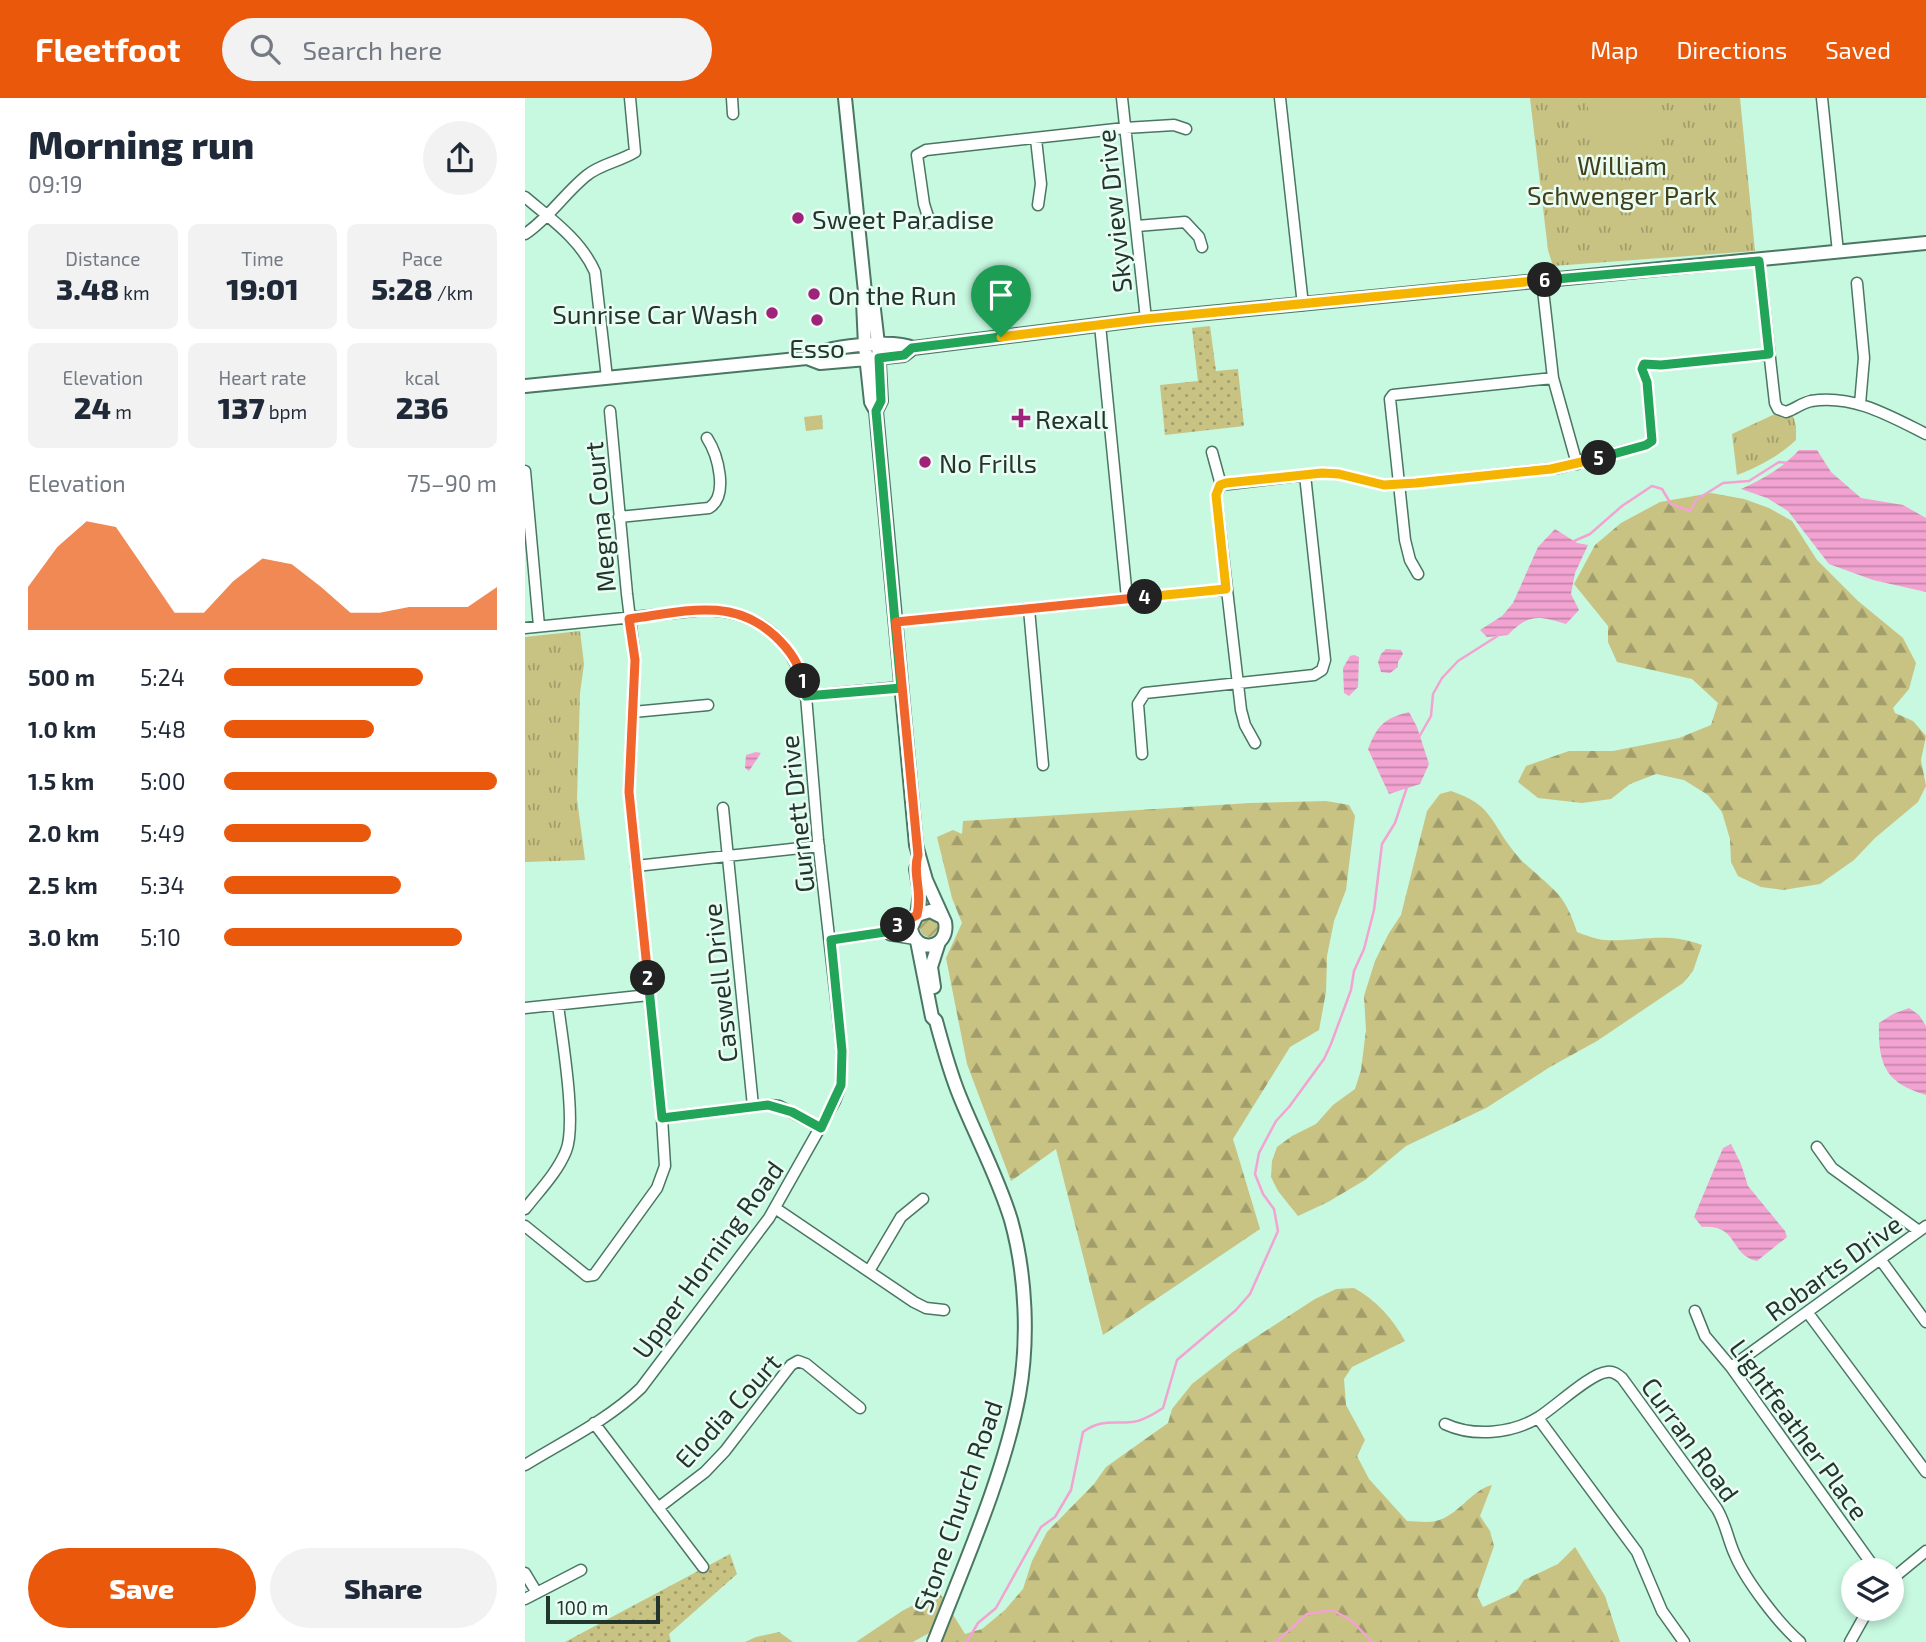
<!DOCTYPE html>
<html lang="en">
<head>
<meta charset="utf-8">
<style>
	:root { --surface:#fff; --page:#f2f2f3; --text:#1f2937; --muted:#747a83; --accent:#ea580c }
	body { margin:0; font-family:"Exo 2",sans-serif; background:var(--page); color:var(--text); height:100vh; display:flex; flex-direction:column; font-size:26px; white-space:nowrap }
	* { box-sizing:border-box; margin:0 }
	p { font-size:23px; color:var(--muted) }
	.icon { flex:none; width:38px; height:38px; fill:none; stroke:currentColor; stroke-width:2; stroke-linecap:round; stroke-linejoin:round }
	.map { position:relative; flex:1; overflow:hidden }
	.details { display:flex; flex-direction:column; background:var(--surface); width:525px }
	.details>* { flex:none }
	.fabs { position:absolute; left:1316px; top:1460px; display:grid; gap:14px }
	.fabs a { display:grid; place-items:center; width:63px; height:63px; border-radius:50%; background:var(--surface); box-shadow:0 4px 10px #0003; font-size:35px }
	.scale { position:absolute; left:21px; bottom:18px; width:114px; box-sizing:border-box; padding-left:7px; border:4px solid #23362d; border-top:0; font-size:19px; line-height:24px; white-space:nowrap; color:#23362d; -webkit-text-stroke:5px #eafdf4; paint-order:stroke }
	.pin { position:absolute; display:grid; place-items:center; width:60px; height:60px; color:#fff; margin:-72px -30px; border-radius:50% 50% 50% 0; rotate:-45deg; box-shadow:0 0 7px #0007 }
	.pin .icon { rotate:45deg }
	.km { position:absolute; width:35px; height:35px; margin:-18px; border-radius:50%; background:#222; color:#fff; font-size:19px; line-height:35px; text-align:center }
	.round { display:grid; place-items:center; flex:none; width:74px; height:74px; border-radius:37px; background:var(--page) }
	.head { display:flex; align-items:center; justify-content:space-between; height:119px; padding:0 28px }
	h1 { font-size:38px; font-weight:800; line-height:52px }
	.stats { display:grid; grid-template-columns:repeat(3,1fr); gap:10px; height:119px; padding:7px 28px }
	.stats div { display:grid; align-content:center; border-radius:10px; background:var(--page); text-align:center }
	.stats b { font-size:30px; font-weight:800 }
	.stats small { font-size:19px; font-weight:400 }
	.stats p { font-size:19px }
	.chart { height:196px; padding:14px 28px }
	.chart p { display:flex; justify-content:space-between }
	.chart svg { width:100%; height:126px; margin-top:7px; fill:var(--accent); opacity:.7 }
	.primary-button { display:flex; gap:14px; margin-top:auto; padding:14px 28px }
	.primary-button a { flex:1; height:80px; border-radius:42px; background:var(--accent); color:#fff; font-size:28px; font-weight:800; line-height:80px; text-align:center }
	.primary-button a+a { background:var(--page); color:var(--text) }
	ul { padding:0 28px; list-style:none; font-size:23px }
	li { display:grid; grid-template-columns:112px 84px 1fr; align-items:center; height:52px }
	li i { height:18px; border-radius:9px; background:var(--accent) }
	header { display:flex; align-items:center; gap:42px; box-sizing:border-box; height:98px; padding:0 35px; background:var(--accent); color:#fff }
	header strong { font-size:33px }
	nav { display:flex; gap:38px; margin-inline-start:auto; font-size:24px }
	.search { width:490px; height:63px; background:var(--page); display:flex; align-items:center; gap:18px; box-sizing:border-box; padding:0 24px; border-radius:38px; color:var(--muted); font-size:26px }
	main { display:flex; flex:1; min-height:0 }
	.map>svg:first-child { display:block }
</style>
</head>
<body>
<header>
<strong>Fleetfoot</strong>
<div class="search"><svg class="icon" aria-label="search" viewBox="0 0 24 24"><circle cx="10" cy="10" r="6"/><path d="M15 15l6 6"/></svg>Search here</div>
<nav><a>Map</a><a>Directions</a><a>Saved</a></nav>
</header>
<main>
<section class="details">
<div class="head"><div><h1>Morning run</h1><p>09:19</p></div><a class="round"><svg class="icon" aria-label="share" viewBox="0 0 24 24"><path d="M12 15V3M7 8l5-5 5 5M5 13v7h14v-7"/></svg></a></div>
<div class="stats">
<div><p>Distance</p><b>3.48<small> km</small></b></div>
<div><p>Time</p><b>19:01</b></div>
<div><p>Pace</p><b>5:28<small> /km</small></b></div>
</div>
<div class="stats">
<div><p>Elevation</p><b>24<small> m</small></b></div>
<div><p>Heart rate</p><b>137<small> bpm</small></b></div>
<div><p>kcal</p><b>236</b></div>
</div>
<div class="chart"><p><span>Elevation</span>75–90 m</p>
<svg viewBox="0 0 160 44" preserveAspectRatio="none"><path d="M0 44V29L10 15L20 6L30 8L40 23L50 38L60 38L70 27L80 19L90 21L100 29L110 38L120 38L130 36L140 36L150 36L160 29V44z"/></svg>
</div>
<ul>
<li><b>500 m</b>5:24<i style="width:73%"></i></li>
<li><b>1.0 km</b>5:48<i style="width:55%"></i></li>
<li><b>1.5 km</b>5:00<i style="width:100%"></i></li>
<li><b>2.0 km</b>5:49<i style="width:54%"></i></li>
<li><b>2.5 km</b>5:34<i style="width:65%"></i></li>
<li><b>3.0 km</b>5:10<i style="width:87%"></i></li>
</ul>
<div class="primary-button"><a>Save</a><a>Share</a></div>
</section>
<div class="map">
<svg width="1401" height="1544" viewBox="0 0 1401 1544">
	<defs>
		<pattern id="grass-dots" width="8" height="8" patternUnits="userSpaceOnUse" patternTransform="scale(1.75)"><rect width="8" height="8" fill="#c8c283"/><path d="M2 2h.1M6 6h.1" fill="none" stroke="#a29e6c" stroke-width="1.8" stroke-linecap="round"/></pattern>
		<pattern id="forest-firs" width="22" height="20" patternUnits="userSpaceOnUse" patternTransform="scale(1.75)"><rect width="22" height="20" fill="#c8c283"/><path d="M5 1l3.5 6h-7zM16 11l3.5 6h-7z" fill="#a29e6c"/></pattern>
		<pattern id="park-tufts" width="24" height="20" patternUnits="userSpaceOnUse" patternTransform="scale(1.75)"><rect width="24" height="20" fill="#c8c283"/><path d="M3 7l-1-3M5 7V3M7 7l1-3M15 17l-1-3M17 17v-4M19 17l1-3" fill="none" stroke="#a29e6c"/></pattern>
		<pattern id="garden-furrows" width="10" height="10" patternUnits="userSpaceOnUse" patternTransform="scale(1.75)"><rect width="10" height="10" fill="#c8c283"/><path d="M-1 1l2-2M0 10L10 0M9 11l2-2" fill="none" stroke="#a29e6c"/></pattern>
		<pattern id="water-rules" width="6" height="5" patternUnits="userSpaceOnUse" patternTransform="scale(1.75)"><rect width="6" height="5" fill="#f2a3d1"/><path d="M0 2.5h6" fill="none" stroke="#c486aa"/></pattern>
	</defs>
	<rect width="100%" height="100%" fill="#c7f8e0"/>
	<path fill="url(#grass-dots)" d="M685,228l6,45 22,-2 6,57 -79,9 -5,-50 38,-4 -6,-53z
		M205,1456l7,20 -68,60 2,8h-106z"/>
	<path fill="url(#forest-firs)" d="M1186,395l33,6 25,9 23,13 25,39 41,41 45,37 13,25 -7,26 -16,19 2,5 18,8 13,15 -5,24 5,26 -8,16 -43,36 -21,22 -34,24 -37,6 -22,-3 -23,-11 -7,-14 -1,-23 -8,-27 -14,-17 -24,-15 -28,-6 -26,10 -19,15 -29,4 -44,-5 -20,-16 8,-16 43,-15h44l66,-13 32,-13 7,-22 -26,-24 -75,-17 -9,-20v-16l-34,-42 21,-39 26,-22 39,-21z
		M926,693c42,14 39,31 64,62 11,14 27,24 39,37 12,11 18,27 23,42 8,3 18,7 27,8 37,2 60,-9 98,5l-9,26 -10,12 -86,58 -47,26 -64,41 -80,38 -41,34 -37,22 -30,14 -20,-25 -7,-14 1,-16 5,-14 15,-11 24,-12 17,-19 22,-16 6,-19 5,-40 -2,-34 11,-35 14,-28 12,-18 26,-104 13,-17z
		M801,703l23,4 6,11 -9,74 -12,31 -7,35 -1,36 -7,38 -29,17 -57,92 27,90 -157,106 -47,-186 -45,32 -44,-117 -21,-106 16,-35 -10,-25 -15,-61 16,-7 9,4 1,-13 287,-18z
		M829,1190c22,12 39,31 51,53l-53,26 -8,12 2,26 19,35 -8,16 12,23 38,42c9,0 20,2 29,0 22,-5 34,-30 56,-36l-12,31 10,15 4,15 -17,49 6,12 33,-15 8,-12 34,-16 17,-17 30,49 15,46h-679l6,-19 -34,19h-57l46,-31 37,-19 26,42 17,-5 23,-19 18,-21 9,-28 15,-29 47,-48 12,-17 62,-44 4,-14 20,-25 41,-32 82,-53 21,-10z
		M254,1534l14,10h-48l11,-5z"/>
	<path fill="url(#park-tufts)" d="M1005,0h210l15,153 -202,15 -5,-16z
		M1250,316l7,4 11,-2 3,10v14c-17,16 -36,26 -59,35l-5,-41z
		M297,317l1,14 -17,2 -2,-14z
		M55,533l4,33 -4,29 -3,106 8,61 -60,2v-225z"/>
	<path fill="url(#garden-furrows)" d="M395 830a9 9 0 1 1 18 0a9 9 0 1 1-18 0Z"/>
	<path fill="#c8c283" d="M1062,0h64l5,46 -63,7z"/>
	<path fill="url(#water-rules)" d="M1274,352h18l14,22 30,26 42,7 23,13v74l-53,-12 -44,-16 -41,-53 -21,-13 -26,-9c23,-10 41,-21 58,-39z
		M1030,431l22,14 11,2 -13,28 -4,21 8,16 -13,14c-27,-8 -37,-11 -58,11l-21,2 -7,-7 22,-14 11,-13 25,-56z
		M861,551l15,1 2,4 -5,8v5l-8,6 -9,-1 -3,-10 3,-8z
		M829,557l5,2 -1,30 -9,9 -5,-3 -1,-25 7,-12z
		M884,614l8,15 12,37 -9,20 -31,10 -21,-45c10,-24 15,-30 41,-37z
		M231,654l5,1 -12,18 -4,-3 1,-13z
		M1384,910l10,7 7,11v69c-42,-12 -48,-32 -47,-72l14,-9z
		M1206,1046l10,20 7,22 37,45 2,6 -30,24c-28,-6 -18,-37 -55,-34l-8,-10 29,-69z"/>
	<g fill="none" stroke-linecap="round" stroke-linejoin="round">
		<path stroke="#f2a3d1" stroke-width="2.5" d="M1047,444l18,-8 32,-28 30,-20 10,3 9,15 19,7 6,-11 27,-17 26,-2 30,-19 10,1
			M894,639l12,-21 2,-22 9,-16 16,-17 41,-26
			M442,1544l11,-19 18,-15 45,-81 14,-10 16,-27 12,-58c18,-13 29,-8 49,-10 11,-1 22,-8 31,-14l14,-48 59,-50 14,-16 28,-63 -4,-22 -11,-15 -8,-20 4,-21 17,-32 13,-14 35,-48 7,-15 20,-54 3,-19 10,-22 10,-39 8,-66 13,-21 12,-36
			M751,1544l31,-28 26,-4 20,12 19,20"/>
		<defs>
			<path id="minor" d="M207,0l1,16
				M597,0l24,221
				M755,0l23,207
				M1297,0l16,154
				M511,41l5,45 -3,21
				M0,99c26,22 56,43 70,75l12,106
				M405,125l-6,-19 -7,-49 9,-5 199,-22 49,-3 12,4
				M612,128l48,-4 14,15 3,10
				M0,136c23,-15 39,-40 61,-58 14,-12 33,-14 49,-24l-5,-54
				M1234,163l16,142 3,6 8,3c9,-3 16,-9 25,-11 42,-7 79,15 115,33
				M1017,183l11,97 24,86
				M1332,185l7,75 -4,46
				M575,227l27,273
				M687,354l9,33
				M0,373l14,155
				M94,419l90,-9c20,-12 9,-53 -2,-70
				M893,476l-8,-14 -5,-20 -15,-141 3,-4 160,-17
				M504,511l14,156
				M371,524l330,-33
				M0,530l178,-18c57,1 92,30 103,86l12,144 24,211 -1,34 -6,16 -66,117 -128,170c-33,32 -77,53 -116,77
				M281,598l95,-9
				M108,614l75,-7
				M730,645l-10,-18 -4,-15 -25,-215 5,-10 101,-12 17,1 45,11 32,-2 142,-15 88,-23 6,-4 -5,-59 -5,-13 3,-5 16,1 108,-11
				M617,656l-4,-50 7,-11 169,-18 8,-5 3,-10 -20,-185
				M198,710l30,298
				M111,768l183,-20
				M361,834l4,3 25,4
				M306,842l55,-8 3,-4 25,-9
				M0,910l124,-13
				M137,1020l106,-13 11,1 42,22
				M1292,1049l15,21 87,63
				M250,1110l139,94 12,6 18,2
				M0,1111c14,-18 32,-36 41,-58 11,-27 -4,-113 -8,-146
				M0,1128l62,50 7,-1 63,-87 8,-22 -3,-48 -33,-327 6,-131 -8,-66 -17,-183
				M1355,1161l46,63
				M344,1173l32,-54 22,-18
				M1170,1213l10,25 26,31 145,203
				M1283,1215l118,159
				M1206,1269l195,-141
				M1013,1320l99,134 25,59 22,31
				M69,1325l109,144
				M920,1326c28,13 67,10 94,-7 16,-10 52,-44 68,-45 6,-1 10,2 15,6l95,131c9,15 11,31 18,46 11,26 44,69 65,87
				M133,1410l47,-36 20,-21 66,-86 7,-4 8,3 54,44
				M0,1475l12,20
				M1367,1481l34,-28
				M0,1501l56,-29
				M1325,1544l19,-34"/>
			<path id="major" d="M320,0l20,194 -2,9 2,45 6,56 5,9 40,434 10,35 19,42c5,27 -30,33 -34,6l6,-13 13,-4 12,6
				M340,194l8,9 5,43 3,57 -5,10
				M282,260l13,5 47,-4 37,-4 9,-7
				M0,288l282,-28c18,-12 86,-19 106,-10l233,-29 780,-76
				M391,771l4,24 -3,22
				M392,843l15,76 4,4c7,26 14,52 24,76 17,42 38,80 51,123 15,54 18,120 8,175 -15,80 -55,170 -85,247
				M409,889l-3,-20 8,-25"/>
		</defs>
		<use href="#minor" stroke="#4a7763" stroke-width="13"/>
		<use href="#major" stroke="#4a7763" stroke-width="16"/>
		<use href="#minor" stroke="#fff" stroke-width="10"/>
		<use href="#major" stroke="#fff" stroke-width="12"/>
	</g>
	<g fill="none" stroke-linecap="round" stroke-linejoin="round">
		<defs>
			<path id="split-1" d="M278,583l3,15 95,-8 -25,-277 5,-10 -2,-43 25,-3 8,-7 89,-11"/>
			<path id="split-2" d="M123,880l-19,-186 6,-132 -6,-41c53,-7 103,-23 146,17 13,12 24,27 28,45"/>
			<path id="split-3" d="M123,880l14,140 106,-13 24,7 29,16 20,-43 1,-34 -11,-111 54,-8 13,-7"/>
			<path id="split-4" d="M373,827l19,-10c6,-24 -5,-40 1,-60l-22,-233 249,-25"/>
			<path id="split-5" d="M620,499l81,-8 -10,-94 4,-10 6,-2 96,-10 17,1 45,11 32,-2 135,-14 48,-11"/>
			<path id="split-6" d="M1020,182l214,-19 10,93 -108,11 -17,-1 -2,5 5,13 5,59 -6,4 -47,13"/>
			<path id="split-7" d="M476,239l145,-18 399,-39"/>
		</defs>
		<use href="#split-1" stroke="#fff" stroke-width="14"/>
		<use href="#split-2" stroke="#fff" stroke-width="14"/>
		<use href="#split-3" stroke="#fff" stroke-width="14"/>
		<use href="#split-4" stroke="#fff" stroke-width="14"/>
		<use href="#split-5" stroke="#fff" stroke-width="14"/>
		<use href="#split-6" stroke="#fff" stroke-width="14"/>
		<use href="#split-7" stroke="#fff" stroke-width="14"/>
		<use href="#split-1" stroke="#22a559" stroke-width="9"/>
		<use href="#split-2" stroke="#f0652b" stroke-width="9"/>
		<use href="#split-3" stroke="#22a559" stroke-width="9"/>
		<use href="#split-4" stroke="#f0652b" stroke-width="9"/>
		<use href="#split-5" stroke="#f5b400" stroke-width="9"/>
		<use href="#split-6" stroke="#22a559" stroke-width="9"/>
		<use href="#split-7" stroke="#f5b400" stroke-width="9"/>
	</g>
	<g fill="#9f2378" stroke="#eafdf4" stroke-width="2.5">
		<circle cx="273" cy="120" r="7"/>
		<circle cx="289" cy="196" r="7"/>
		<circle cx="247" cy="215" r="7"/>
		<circle cx="292" cy="222" r="7"/>
		<path d="M492.5 309.5h7v7h7v7h-7v7h-7v-7h-7v-7h7z"/>
		<circle cx="400" cy="364" r="7"/>
	</g>
	<g text-anchor="middle" dominant-baseline="central" stroke-width="5" stroke-linejoin="round" paint-order="stroke">
		<g font-size="26" fill="#433f1a" stroke="#eafdf4">
			<text x="1097" y="66">William<tspan x="1097" dy="30">Schwenger Park</tspan></text>
		</g>
		<g font-size="26" fill="#23362d" stroke="#eafdf4">
			<text transform="translate(588 113) rotate(-96)">Skyview Drive</text>
			<text transform="translate(74 419) rotate(-95)">Megna Court</text>
			<text transform="translate(271 716) rotate(-96)">Gurnett Drive</text>
			<text transform="translate(194 885) rotate(-96)">Caswell Drive</text>
			<text transform="translate(182 1161) rotate(-54)">Upper Horning Road</text>
			<text transform="translate(1308 1169) rotate(-36)">Robarts Drive</text>
			<text transform="translate(202 1312) rotate(-48)">Elodia Court</text>
			<text transform="translate(1275 1331) rotate(54)">Lightfeather Place</text>
			<text transform="translate(1166 1341) rotate(54)">Curran Road</text>
			<text transform="translate(432 1408) rotate(-71)">Stone Church Road</text>
		</g>
		<g font-size="26" fill="#23362d" stroke="#eafdf4" text-anchor="start">
			<text x="287" y="120">Sweet Paradise</text>
			<text x="303" y="196">On the Run</text>
			<text x="233" y="215" text-anchor="end">Sunrise Car Wash</text>
			<text x="292" y="249" text-anchor="middle">Esso</text>
			<text x="510" y="320">Rexall</text>
			<text x="414" y="364">No Frills</text>
		</g>
	</g>
</svg>
<div class="fabs">
<a><svg class="icon" aria-label="layers" viewBox="0 0 24 24"><path d="M12 4l9 5-9 5-9-5zM3 14l9 5 9-5"/></svg></a>
</div>
<div class="scale">100 m</div>
<div class="pin" style="left:476px;top:239px;background:#1e9e55"><svg class="icon" aria-label="arrive" viewBox="0 0 24 24"><path d="M6 21V4h12l-3 4 3 4H6"/></svg></div>
<b class="km" style="left:278px;top:583px">1</b>
<b class="km" style="left:123px;top:880px">2</b>
<b class="km" style="left:373px;top:827px">3</b>
<b class="km" style="left:620px;top:499px">4</b>
<b class="km" style="left:1074px;top:360px">5</b>
<b class="km" style="left:1020px;top:182px">6</b>
</div>
</main>
</body>
</html>
